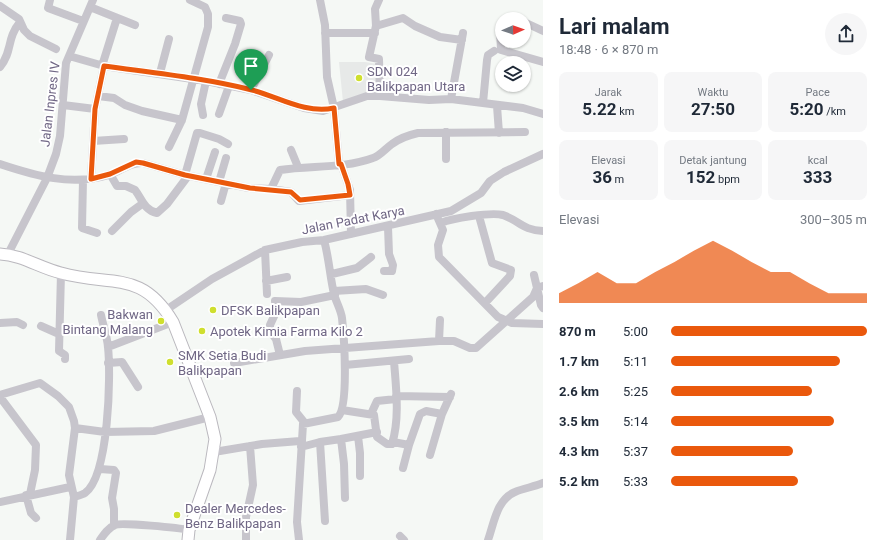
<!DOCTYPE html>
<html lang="id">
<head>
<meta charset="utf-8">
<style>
	:root { --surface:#fff; --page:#f6f6f7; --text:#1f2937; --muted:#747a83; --accent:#ea580c }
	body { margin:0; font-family:Roboto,sans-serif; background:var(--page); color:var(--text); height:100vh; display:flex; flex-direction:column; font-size:15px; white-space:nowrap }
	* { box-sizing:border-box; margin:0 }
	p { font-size:13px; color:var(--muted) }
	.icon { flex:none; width:22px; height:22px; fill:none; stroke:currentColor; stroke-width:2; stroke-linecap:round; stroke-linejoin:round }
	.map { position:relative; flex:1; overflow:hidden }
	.details { display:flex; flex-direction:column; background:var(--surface); width:340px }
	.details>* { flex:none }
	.needle { width:26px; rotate:88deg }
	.buttons { position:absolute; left:495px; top:12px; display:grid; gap:8px }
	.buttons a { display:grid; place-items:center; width:36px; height:36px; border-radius:50%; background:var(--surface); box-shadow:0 1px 3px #0004; font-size:20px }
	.pin { position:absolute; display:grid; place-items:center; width:34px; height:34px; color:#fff; margin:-41px -17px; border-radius:50% 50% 50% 0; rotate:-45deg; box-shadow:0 0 4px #0007 }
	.pin .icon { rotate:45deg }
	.round { display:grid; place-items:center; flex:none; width:42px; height:42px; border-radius:21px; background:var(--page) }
	.headline { display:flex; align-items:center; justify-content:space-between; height:68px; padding:0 16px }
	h1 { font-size:22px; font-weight:700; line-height:30px }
	.stats { display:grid; grid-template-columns:repeat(3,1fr); gap:6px; height:68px; padding:4px 16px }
	.stats div { display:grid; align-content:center; border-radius:8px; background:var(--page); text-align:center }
	.stats b { font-size:17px; font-weight:700 }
	.stats small { font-size:11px; font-weight:400 }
	.stats p { font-size:11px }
	.chart { height:112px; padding:8px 16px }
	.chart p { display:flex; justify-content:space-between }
	.chart svg { width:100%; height:72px; margin-top:4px; fill:var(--accent); opacity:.7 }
	ul { padding:0 16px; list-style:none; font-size:13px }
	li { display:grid; grid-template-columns:64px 48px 1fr; align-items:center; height:30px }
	li i { height:10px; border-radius:5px; background:var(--accent) }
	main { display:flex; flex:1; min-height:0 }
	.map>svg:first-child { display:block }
</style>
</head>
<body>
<main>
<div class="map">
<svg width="543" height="540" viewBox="0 0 543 540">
	<rect width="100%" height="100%" fill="#f5f8f5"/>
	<path fill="#e7e9e8" d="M339,62h26l12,2 1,27 -35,11z"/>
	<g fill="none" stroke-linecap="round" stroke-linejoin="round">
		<defs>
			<path id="highway" d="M0,254c22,1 40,14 61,19 51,14 80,-4 112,49l37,95 5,22 -5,31 -21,60 -1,10"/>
		</defs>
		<use href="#highway" stroke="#bab8be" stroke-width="13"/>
		<path stroke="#c7c5cc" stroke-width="8" d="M50,0l-2,8 35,13
			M320,0l5,25 2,52 7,31 5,56
			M379,0l-4,9 1,17 -7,31 10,2 1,37
			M0,6l19,13 5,11 6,6 26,13
			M90,7l45,18
			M524,22l19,9
			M376,26l27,-8 12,8 25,11 22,3
			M502,27l-2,4 1,19 42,12
			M325,33h50
			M69,56l35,10 102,15 45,9 53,18 19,3 44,-15h13l49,4 22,-1 72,9 20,6
			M102,66l15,-48
			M0,67c13,-16 6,-28 20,-45
			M160,73l9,-34
			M219,84l16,-40 6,-20 -1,-3 -14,-3
			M251,90l18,-35
			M98,96l16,2 11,7 17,6 40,9
			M451,99l12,-66
			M483,103l4,-43 1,-5 6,-4
			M63,105l32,4
			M497,106l2,27
			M219,114l10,-28
			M203,115l-2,-11 5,-23
			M446,132v27
			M93,141l31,-2
			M169,147l13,-27 26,-93v-13l-3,-7 -15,-7
			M291,150l7,17
			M0,164c36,12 71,22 109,11 12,-4 21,-13 34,-12l42,12 64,13 22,1 9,-19c30,-5 63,-1 93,-12 7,-2 13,-10 19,-14 8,-6 17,-9 26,-11l107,-1
			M341,164l9,26 1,44
			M110,174l7,12h9l9,4c7,9 9,20 22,23l10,-9 21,-28
			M185,175l12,-42h3l19,6 9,5
			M91,179l4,-70 9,-43
			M206,179l9,-27
			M83,180l-1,48 15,5
			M219,182l7,-24
			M271,189l20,3 8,9 51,-6
			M221,201l5,-18
			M436,214l7,16 -5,15 1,12 59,60 14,6 31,1
			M479,216l13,47 19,7 -1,6 -25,27
			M441,223c11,-5 50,-11 62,-8 17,6 19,15 40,16
			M112,231l19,-19 11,-8
			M265,250l2,44
			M8,254l39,-76 9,-24 4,-18 6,-73 27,-63
			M384,271h8l1,-6 -4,-11 -1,-27
			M61,273l-2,78 6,4v4
			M332,274l25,-6 14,-11
			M534,275l7,30 2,3
			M266,281l21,-4
			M334,291l32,-2 17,6
			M166,310l46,-31 53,-29 37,-8 22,-2 127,-29 30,-18 9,-12 14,-9 39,-18
			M0,323l17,-1 6,3
			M41,326l18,8
			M439,341l1,-21
			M108,347l65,-25
			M280,355l-4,-16 -6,-8v-6l6,-13 -1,-11 26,1 34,-7
			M108,363l14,-1 16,25
			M234,363l71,-12 134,-10h15l16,7h6l57,-51 4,-9 6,-2
			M345,365l64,-6
			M297,391l-1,21 8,10
			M0,395l40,-12 18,13 11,11 5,14 1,7 -6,47 5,22 -4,43
			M396,396l54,1
			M0,397l36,48 -1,25 -5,24
			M342,410l32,5 3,22 10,7h5c8,-26 4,-56 2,-83
			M371,414l6,-13 19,-2
			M75,428l30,4 49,-1 56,-14
			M358,436l2,17v23
			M320,442l5,79
			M393,442l16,3
			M301,447l19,-5 21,-3
			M214,452l48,-8 38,-3
			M430,455l12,-41 9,-20
			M403,468l6,-23 11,-31 6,-3 16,3
			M100,469l14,1 2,3 -4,25 2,11v16
			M26,495l5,18 5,5
			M74,497c3,-1 8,-2 11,-4 24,-17 26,-118 23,-146 -1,-11 -5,-22 -7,-32
			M345,498l-1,-34 -3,-25 36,-7
			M0,502l70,-15
			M400,536l4,4
			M100,540c4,-6 8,-12 15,-15 6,-3 65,3 74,5
			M246,540v-23l7,-32 -3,-39
			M299,540l-2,-18 6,-98 35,-7c11,-11 6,-81 4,-99 -1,-8 -6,-16 -8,-24 -4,-17 -5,-36 -10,-54
			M488,540c6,-17 9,-41 27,-48 9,-4 19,-5 28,-9"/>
		<use href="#highway" stroke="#fff" stroke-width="11"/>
	</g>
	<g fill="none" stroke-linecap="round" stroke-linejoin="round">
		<defs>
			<path id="route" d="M104,66c50,7 100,12 148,24 27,7 53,24 82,18l5,56h2l7,20 2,11 -50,5 -9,-8 -41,-4 -65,-13 -42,-12 -7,-1 -26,12 -19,5 4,-70z"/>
		</defs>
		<use href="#route" stroke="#fff" stroke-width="8"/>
		<use href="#route" stroke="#ea580c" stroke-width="5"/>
	</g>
	<g fill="#cfdf2e" stroke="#fff" stroke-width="1.5">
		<circle cx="359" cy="78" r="4"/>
		<circle cx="213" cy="310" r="4"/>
		<circle cx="161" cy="321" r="4"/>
		<circle cx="202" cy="331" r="4"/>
		<circle cx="170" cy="362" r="4"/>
		<circle cx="177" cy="515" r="4"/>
	</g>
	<g text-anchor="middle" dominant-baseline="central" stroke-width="4" stroke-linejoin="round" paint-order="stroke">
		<g font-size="13" fill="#706785" stroke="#fff" text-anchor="start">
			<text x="367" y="71">SDN 024<tspan x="367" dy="15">Balikpapan Utara</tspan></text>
			<text x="221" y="310">DFSK Balikpapan</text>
			<text x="153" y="314" text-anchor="end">Bakwan<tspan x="153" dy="15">Bintang Malang</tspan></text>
			<text x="210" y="331">Apotek Kimia Farma Kilo 2</text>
			<text x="178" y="355">SMK Setia Budi<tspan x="178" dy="15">Balikpapan</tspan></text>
			<text x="185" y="508">Dealer Mercedes-<tspan x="185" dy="15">Benz Balikpapan</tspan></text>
		</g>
		<g font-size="13" fill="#706785" stroke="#fff">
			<text transform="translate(50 104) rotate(-83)">Jalan Inpres IV</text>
			<text transform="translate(353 220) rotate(-11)">Jalan Padat Karya</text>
		</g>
	</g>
</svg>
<div class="buttons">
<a><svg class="needle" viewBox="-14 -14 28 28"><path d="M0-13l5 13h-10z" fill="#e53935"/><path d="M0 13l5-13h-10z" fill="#747a83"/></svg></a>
<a><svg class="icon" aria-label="layers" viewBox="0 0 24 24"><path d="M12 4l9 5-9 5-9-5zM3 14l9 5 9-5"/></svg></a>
</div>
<div class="pin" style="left:251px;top:90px;background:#1e9e55"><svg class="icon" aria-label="arrive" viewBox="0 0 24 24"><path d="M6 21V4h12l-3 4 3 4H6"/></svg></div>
</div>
<section class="details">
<div class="headline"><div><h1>Lari malam</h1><p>18:48 · 6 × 870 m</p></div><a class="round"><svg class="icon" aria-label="share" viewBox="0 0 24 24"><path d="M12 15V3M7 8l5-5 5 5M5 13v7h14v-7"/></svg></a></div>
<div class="stats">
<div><p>Jarak</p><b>5.22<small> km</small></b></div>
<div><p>Waktu</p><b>27:50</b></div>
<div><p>Pace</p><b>5:20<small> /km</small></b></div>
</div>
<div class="stats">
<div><p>Elevasi</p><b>36<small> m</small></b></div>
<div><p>Detak jantung</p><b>152<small> bpm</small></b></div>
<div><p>kcal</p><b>333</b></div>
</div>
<div class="chart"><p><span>Elevasi</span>300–305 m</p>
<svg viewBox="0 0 160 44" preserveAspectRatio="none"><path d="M0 44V38L10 32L20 25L30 32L40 32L50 25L60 19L70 12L80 6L90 12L100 19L110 25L120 25L130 32L140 38L150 38L160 38V44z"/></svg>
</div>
<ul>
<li><b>870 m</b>5:00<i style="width:100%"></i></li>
<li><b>1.7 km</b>5:11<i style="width:86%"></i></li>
<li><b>2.6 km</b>5:25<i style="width:72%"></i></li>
<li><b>3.5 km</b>5:14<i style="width:83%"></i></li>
<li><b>4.3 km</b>5:37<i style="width:62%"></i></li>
<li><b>5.2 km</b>5:33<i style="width:65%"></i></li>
</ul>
</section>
</main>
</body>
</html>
